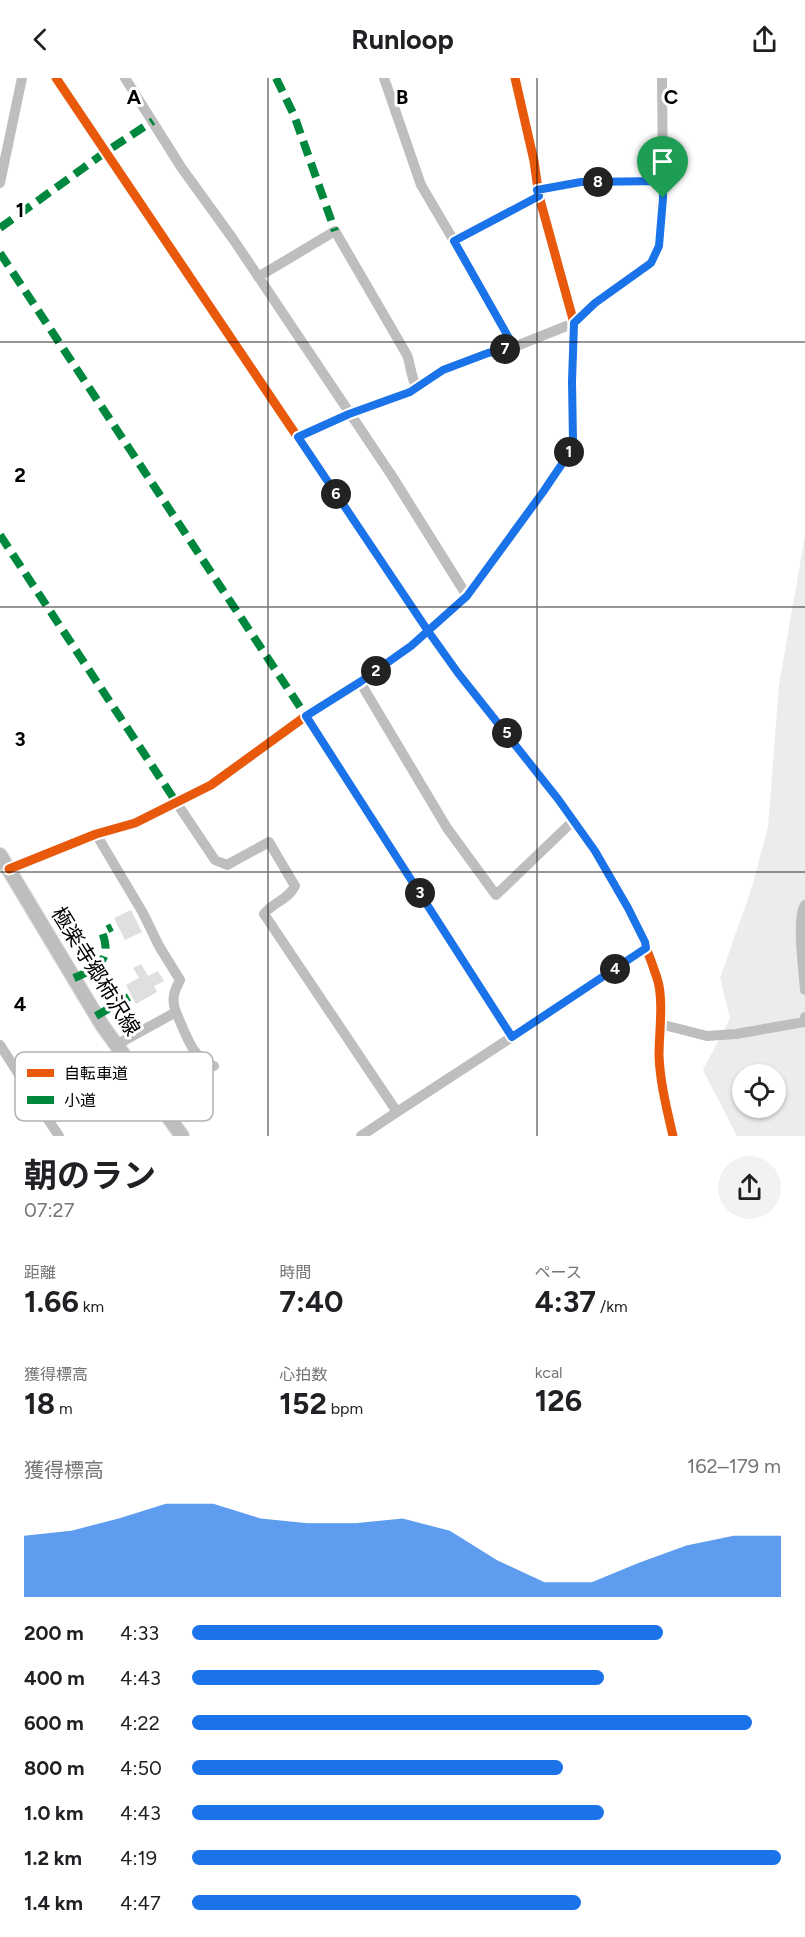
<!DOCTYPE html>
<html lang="ja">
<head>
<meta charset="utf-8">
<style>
	:root { --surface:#fff; --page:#f2f2f2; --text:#202124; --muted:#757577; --accent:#1a73e8 }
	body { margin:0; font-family:Figtree,"Noto Sans JP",sans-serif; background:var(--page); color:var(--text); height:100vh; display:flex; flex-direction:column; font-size:22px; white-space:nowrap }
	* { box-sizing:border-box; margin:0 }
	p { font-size:20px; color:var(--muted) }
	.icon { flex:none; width:33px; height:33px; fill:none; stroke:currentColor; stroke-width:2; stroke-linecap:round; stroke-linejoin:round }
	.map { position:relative; height:1058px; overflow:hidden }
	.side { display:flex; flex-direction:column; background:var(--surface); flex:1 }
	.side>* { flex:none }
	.buttons { position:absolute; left:732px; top:986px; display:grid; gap:12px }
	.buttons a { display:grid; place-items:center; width:54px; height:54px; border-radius:50%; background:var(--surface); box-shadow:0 2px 4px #0004; font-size:30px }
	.pin { position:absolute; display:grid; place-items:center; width:51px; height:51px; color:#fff; margin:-62px -26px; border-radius:50% 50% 50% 0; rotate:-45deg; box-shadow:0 0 6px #0007 }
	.pin .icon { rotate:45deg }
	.km { position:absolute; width:30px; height:30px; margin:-15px; border-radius:50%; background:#222; color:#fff; font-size:16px; line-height:30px; text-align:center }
	.round { display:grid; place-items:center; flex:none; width:63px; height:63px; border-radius:32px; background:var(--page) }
	.summary { display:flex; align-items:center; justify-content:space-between; height:102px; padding:0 24px }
	h1 { font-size:33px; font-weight:700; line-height:45px }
	.figures { display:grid; grid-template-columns:repeat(3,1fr); gap:9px; height:102px; padding:6px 24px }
	.figures div { display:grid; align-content:center }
	.figures b { font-size:30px; font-weight:700 }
	.figures small { font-size:16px; font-weight:400 }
	.figures p { font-size:16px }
	.chart { height:168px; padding:12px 24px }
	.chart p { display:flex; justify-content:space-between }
	.chart svg { width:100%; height:108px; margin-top:6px; fill:var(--accent); opacity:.7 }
	ul { padding:0 24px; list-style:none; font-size:20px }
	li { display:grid; grid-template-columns:96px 72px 1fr; align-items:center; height:45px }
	li i { height:15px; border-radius:8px; background:var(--accent) }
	header { display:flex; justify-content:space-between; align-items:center; height:78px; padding:0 24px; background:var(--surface); font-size:27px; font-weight:700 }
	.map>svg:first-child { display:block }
</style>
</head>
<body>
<header><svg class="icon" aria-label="back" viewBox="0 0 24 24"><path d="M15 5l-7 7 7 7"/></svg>Runloop<svg class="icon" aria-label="share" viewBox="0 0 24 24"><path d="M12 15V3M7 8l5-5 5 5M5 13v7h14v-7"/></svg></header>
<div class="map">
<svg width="805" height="1058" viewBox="0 0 805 1058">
	<rect width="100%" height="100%" fill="#fff"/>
	<path fill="#ececec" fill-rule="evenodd" d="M805,457v601h-68l-34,-66 27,-52 -10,-40 31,-88 17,-63 11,-142zM742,996h34v33h-34z"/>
	<path fill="#dfdfdf" d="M131,832l11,22 -17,8 -11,-22z
		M141,886l7,12 10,-5 6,10 -10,5 3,6 -21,12 -10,-19 13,-7 -6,-10z"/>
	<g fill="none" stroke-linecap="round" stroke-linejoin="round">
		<defs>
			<path id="major" d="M0,777l102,170 80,111"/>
		</defs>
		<use href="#major" stroke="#dbdbdb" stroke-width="16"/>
		<path stroke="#bebebe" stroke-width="10" d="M56,0l372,553c80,112 186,214 229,347 7,20 2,56 2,77 1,28 8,55 14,81
			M125,0l56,89 52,72 159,237 75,120
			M384,0l37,107 33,56
			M662,0l1,103
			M0,105l22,-105
			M258,199l77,-46 72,124c4,11 4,23 10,33
			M514,269l-60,-106 85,-45
			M298,359l51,-23 61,-22 33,-22 45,-17 26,-6 60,-24 21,-20 56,-40 8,-17 4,-65 -82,1 -44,8
			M360,604l87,146 49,67 77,-74
			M306,638l206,321 -115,75
			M176,724l39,58 12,5 42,-23 26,44c-6,13 -23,17 -31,28l133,198 -36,24
			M96,756l47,79 16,33 21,34c-6,11 -9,20 -4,32l-60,33
			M9,791l87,-35 39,-11 76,-38 95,-69 54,-34 51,-36 56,-50 76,-104 25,-37 5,-13 -1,-61 2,-58 -35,-127 -5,-35 -19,-83
			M805,827c-9,13 -1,68 0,85
			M176,934c8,18 17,49 38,54
			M660,946l47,12 29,-2 68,-12 1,-5
			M512,959l134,-89
			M0,967l43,67 82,-54
			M43,1034l16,24"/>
		<use href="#major" stroke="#bebebe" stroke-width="14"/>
		<path stroke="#00873e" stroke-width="8" stroke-dasharray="15 8" stroke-linecap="butt" d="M276,0l18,37 41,116
			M0,150l107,-77 46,-30
			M0,175l306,463
			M0,457l176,267
			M74,900c23,-10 39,-17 28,-46l10,-5
			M96,938l33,-19"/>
		<defs>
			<path id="cycleway" d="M56,0l372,553c80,112 186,214 229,347 7,20 2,56 2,77 1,28 8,55 14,81
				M9,791l87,-35 39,-11 76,-38 95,-69 54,-34 51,-36 56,-50 76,-104 25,-37 5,-13 -1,-61 2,-58 -35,-127 -5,-35 -19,-83"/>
		</defs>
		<use href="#cycleway" stroke="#fff" stroke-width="13"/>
		<use href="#cycleway" stroke="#e8590c" stroke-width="9"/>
	</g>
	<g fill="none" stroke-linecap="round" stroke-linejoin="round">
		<defs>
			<path id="route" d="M663,120l-4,48 -8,17 -56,40 -21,20 -2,58 1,61 -5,13 -25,37 -76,104 -56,50 -51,36 -54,34 206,321 134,-89 -1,-6 -17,-34 -33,-57 -37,-52 -100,-126 -30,-42 -130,-194 51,-23 61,-22 33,-22 45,-17 26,-6 -60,-106 85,-45 -2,-6 44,-8 82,-1v17"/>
		</defs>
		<use href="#route" stroke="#fff" stroke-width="12"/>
		<use href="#route" stroke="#1a73e8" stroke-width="8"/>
	</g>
	<path fill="none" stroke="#000" stroke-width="1.5" stroke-opacity="0.55" d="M268,0v1058M537,0v1058M0,264h805M0,529h805M0,794h805"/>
	<g text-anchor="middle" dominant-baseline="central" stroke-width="6" stroke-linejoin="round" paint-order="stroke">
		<g font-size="21" fill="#000" stroke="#fff">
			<text transform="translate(96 893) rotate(58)">極楽寺郷柿沢線</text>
		</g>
	</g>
	<rect x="15" y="974" width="198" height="69" rx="9" fill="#fff" stroke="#b2b2b2" stroke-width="1.5"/>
	<rect x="27" y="991" width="27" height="8" fill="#e8590c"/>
	<rect x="27" y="1018" width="27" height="8" fill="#00873e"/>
	<g font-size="16" fill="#000">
		<text x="64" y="1001">自転車道</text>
		<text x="64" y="1028">小道</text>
	</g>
	<g font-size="20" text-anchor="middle" font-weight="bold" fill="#000" stroke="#fff" stroke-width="6" stroke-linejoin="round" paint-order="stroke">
		<text x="134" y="26">A</text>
		<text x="402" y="26">B</text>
		<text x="671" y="26">C</text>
		<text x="20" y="139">1</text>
		<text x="20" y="404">2</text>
		<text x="20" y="668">3</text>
		<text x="20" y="933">4</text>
	</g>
</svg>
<div class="buttons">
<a><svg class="icon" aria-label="locate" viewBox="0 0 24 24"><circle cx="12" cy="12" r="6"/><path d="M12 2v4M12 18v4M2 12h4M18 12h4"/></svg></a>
</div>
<div class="pin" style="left:663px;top:120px;background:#1e9e55"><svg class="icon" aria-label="arrive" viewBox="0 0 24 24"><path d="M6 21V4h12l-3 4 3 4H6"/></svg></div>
<b class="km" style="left:569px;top:374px">1</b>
<b class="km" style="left:376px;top:593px">2</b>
<b class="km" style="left:420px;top:815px">3</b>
<b class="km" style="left:615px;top:891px">4</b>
<b class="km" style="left:507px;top:655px">5</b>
<b class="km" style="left:336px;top:416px">6</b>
<b class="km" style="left:505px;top:271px">7</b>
<b class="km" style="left:598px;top:104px">8</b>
</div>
<section class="side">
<div class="summary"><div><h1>朝のラン</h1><p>07:27</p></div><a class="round"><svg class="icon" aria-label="share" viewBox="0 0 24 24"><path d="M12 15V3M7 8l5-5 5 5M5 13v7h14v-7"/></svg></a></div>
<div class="figures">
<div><p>距離</p><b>1.66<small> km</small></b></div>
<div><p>時間</p><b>7:40</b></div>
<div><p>ペース</p><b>4:37<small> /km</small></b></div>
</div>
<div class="figures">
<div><p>獲得標高</p><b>18<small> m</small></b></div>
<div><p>心拍数</p><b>152<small> bpm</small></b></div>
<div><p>kcal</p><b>126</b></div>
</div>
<div class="chart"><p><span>獲得標高</span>162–179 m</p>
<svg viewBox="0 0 160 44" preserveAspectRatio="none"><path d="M0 44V19L10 17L20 12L30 6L40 6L50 12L60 14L70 14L80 12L90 17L100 29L110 38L120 38L130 30L140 23L150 19L160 19V44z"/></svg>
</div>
<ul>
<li><b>200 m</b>4:33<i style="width:80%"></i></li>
<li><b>400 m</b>4:43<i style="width:70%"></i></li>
<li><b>600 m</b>4:22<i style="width:95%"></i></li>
<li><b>800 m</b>4:50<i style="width:63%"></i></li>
<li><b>1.0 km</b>4:43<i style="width:70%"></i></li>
<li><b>1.2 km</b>4:19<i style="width:100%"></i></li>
<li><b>1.4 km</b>4:47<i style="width:66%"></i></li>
</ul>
</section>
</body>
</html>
